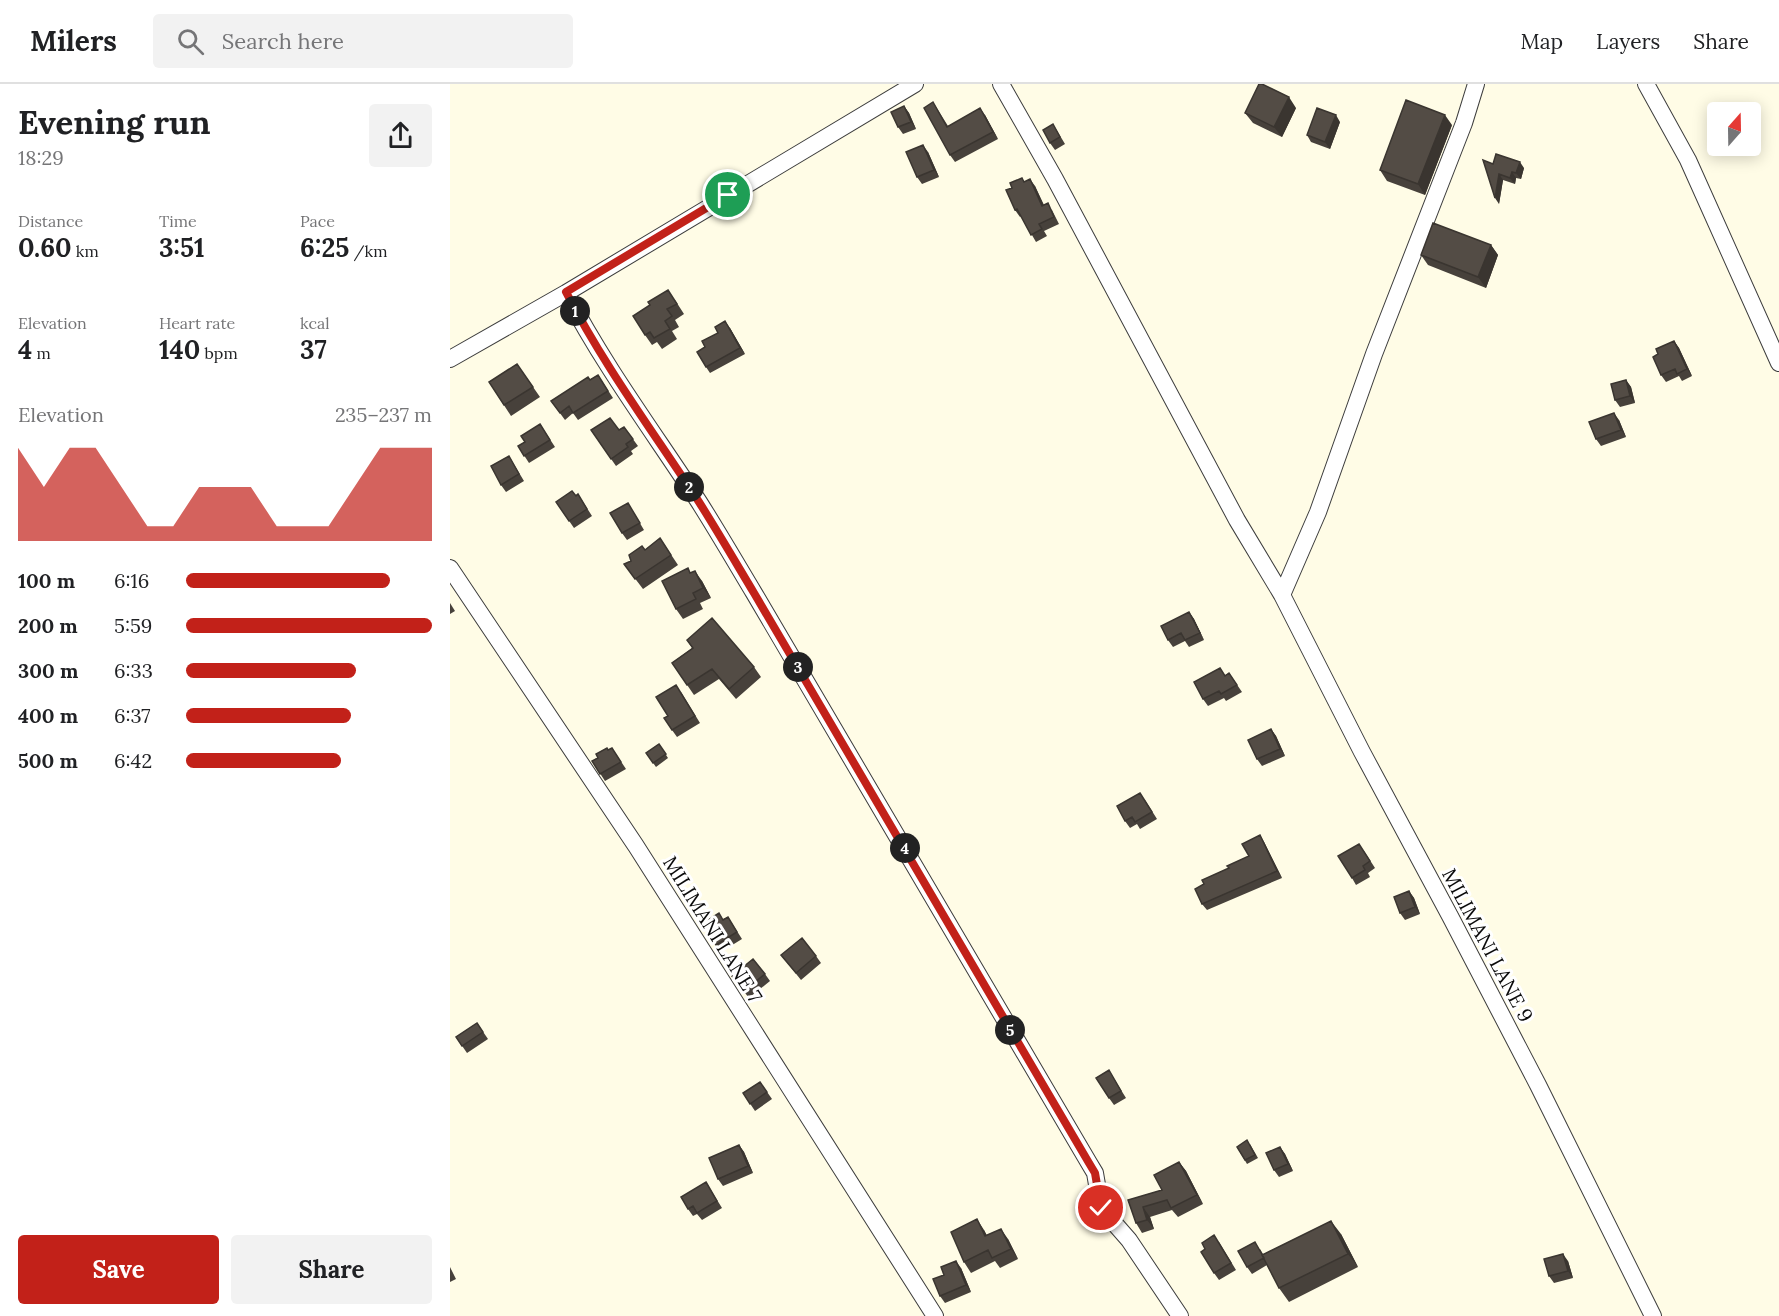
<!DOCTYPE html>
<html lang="en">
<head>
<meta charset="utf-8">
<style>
	:root { --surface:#fff; --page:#f2f2f2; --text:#202124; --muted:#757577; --line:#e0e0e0; --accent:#c22119 }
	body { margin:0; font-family:Lora,serif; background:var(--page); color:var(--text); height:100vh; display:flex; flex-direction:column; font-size:22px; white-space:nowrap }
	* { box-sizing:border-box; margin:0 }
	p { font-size:20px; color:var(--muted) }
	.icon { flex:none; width:33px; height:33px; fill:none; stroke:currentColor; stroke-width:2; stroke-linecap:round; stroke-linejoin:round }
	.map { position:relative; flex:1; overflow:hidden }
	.details { display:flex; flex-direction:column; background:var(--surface); width:450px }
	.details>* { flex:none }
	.needle { width:39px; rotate:20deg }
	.fabs { position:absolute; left:1257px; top:18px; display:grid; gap:12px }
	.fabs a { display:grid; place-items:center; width:54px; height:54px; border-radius:6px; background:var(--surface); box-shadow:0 3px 15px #0003; font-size:30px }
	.pin { position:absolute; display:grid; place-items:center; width:51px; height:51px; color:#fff; margin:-26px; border:3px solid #fff; border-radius:50%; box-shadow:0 2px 6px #0007 }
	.km { position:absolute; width:30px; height:30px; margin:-15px; border-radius:50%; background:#222; color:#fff; font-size:16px; line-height:30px; text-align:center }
	.round { display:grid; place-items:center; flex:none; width:63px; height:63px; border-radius:6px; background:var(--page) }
	.headline { display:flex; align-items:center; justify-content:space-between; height:102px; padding:0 18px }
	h1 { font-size:33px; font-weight:700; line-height:45px }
	.figures { display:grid; grid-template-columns:repeat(3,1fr); gap:9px; height:102px; padding:6px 18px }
	.figures div { display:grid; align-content:center }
	.figures b { font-size:26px; font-weight:700 }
	.figures small { font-size:16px; font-weight:400 }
	.figures p { font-size:16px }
	.chart { height:168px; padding:12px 18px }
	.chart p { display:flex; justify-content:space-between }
	.chart svg { width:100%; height:108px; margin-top:6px; fill:var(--accent); opacity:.7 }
	.primary-button { display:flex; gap:12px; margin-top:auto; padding:12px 18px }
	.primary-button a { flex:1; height:69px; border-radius:6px; background:var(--accent); color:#fff; font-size:24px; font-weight:700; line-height:69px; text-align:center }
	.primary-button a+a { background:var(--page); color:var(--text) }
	ul { padding:0 18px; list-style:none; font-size:20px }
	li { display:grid; grid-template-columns:96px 72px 1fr; align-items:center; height:45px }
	li i { height:15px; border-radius:8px; background:var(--accent) }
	header { display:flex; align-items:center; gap:36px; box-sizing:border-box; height:84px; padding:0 30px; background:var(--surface); border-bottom:2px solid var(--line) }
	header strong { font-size:28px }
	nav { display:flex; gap:33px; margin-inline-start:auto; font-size:21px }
	.search { width:420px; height:54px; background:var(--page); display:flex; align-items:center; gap:15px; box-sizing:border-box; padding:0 21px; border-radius:6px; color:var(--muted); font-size:22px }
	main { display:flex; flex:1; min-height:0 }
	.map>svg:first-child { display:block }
</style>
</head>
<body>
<header>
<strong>Milers</strong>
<div class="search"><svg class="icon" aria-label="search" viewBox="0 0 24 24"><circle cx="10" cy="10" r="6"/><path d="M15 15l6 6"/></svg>Search here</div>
<nav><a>Map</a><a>Layers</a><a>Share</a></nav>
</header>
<main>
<section class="details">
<div class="headline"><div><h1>Evening run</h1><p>18:29</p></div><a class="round"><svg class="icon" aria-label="share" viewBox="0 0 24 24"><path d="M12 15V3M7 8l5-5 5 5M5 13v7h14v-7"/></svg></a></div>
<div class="figures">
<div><p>Distance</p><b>0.60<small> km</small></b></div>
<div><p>Time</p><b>3:51</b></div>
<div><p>Pace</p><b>6:25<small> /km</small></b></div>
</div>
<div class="figures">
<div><p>Elevation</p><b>4<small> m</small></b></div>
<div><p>Heart rate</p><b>140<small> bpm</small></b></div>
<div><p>kcal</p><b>37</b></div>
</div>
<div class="chart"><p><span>Elevation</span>235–237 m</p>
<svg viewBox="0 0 160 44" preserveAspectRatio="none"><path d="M0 44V6L10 22L20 6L30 6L40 22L50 38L60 38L70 22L80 22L90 22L100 38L110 38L120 38L130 22L140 6L150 6L160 6V44z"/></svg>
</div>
<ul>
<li><b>100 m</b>6:16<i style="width:83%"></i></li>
<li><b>200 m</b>5:59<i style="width:100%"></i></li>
<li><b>300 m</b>6:33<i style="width:69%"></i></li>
<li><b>400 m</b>6:37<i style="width:67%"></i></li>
<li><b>500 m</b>6:42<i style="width:63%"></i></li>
</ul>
<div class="primary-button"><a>Save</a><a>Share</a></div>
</section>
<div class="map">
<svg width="1329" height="1232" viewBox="0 0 1329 1232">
	<rect width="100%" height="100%" fill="#fffce6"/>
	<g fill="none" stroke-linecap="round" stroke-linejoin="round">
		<defs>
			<path id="minor" d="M551,0l54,95 182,341 45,75 80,157 88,164 88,169 115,231
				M1196,0l42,76 91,203
				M116,209c38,73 88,140 133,209 19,30 37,61 55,91l335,570 6,10 6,35 28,32 51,76
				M0,275l116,-66 349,-209
				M0,484l186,278 299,470
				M832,511l36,-83 56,-158 90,-231 12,-39"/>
		</defs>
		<use href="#minor" stroke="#3d3d3d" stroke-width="18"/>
		<use href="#minor" stroke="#fff" stroke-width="16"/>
	</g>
	<path fill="#47413b" d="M483,18l15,24 37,-11 13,24 -43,23 -5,-7z
		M454,22l5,7 7,16 -13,5 -5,-7z
		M846,24l-14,29 -29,-14 -8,-10z
		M890,38l-10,27 -19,-7 -4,-7z
		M603,40l12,20 -10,6 -5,-7z
		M1002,41l-27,70 -38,-14 -7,-11z
		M478,68l11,25 -17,7 -5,-7z
		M1043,80l31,4 -3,11 -5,-1 -1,6 -12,-4 -4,24z
		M572,94l2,4 11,4 9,19 8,5 7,14 -15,7 3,5 -11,6 -15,-26 -1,1 -5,-7 -3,-22z
		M1041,161l7,10 -12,33 -58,-23 -7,-10z
		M225,216l9,14 -9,6 4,7 -7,4 5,8 -15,10 -5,-7 -5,3 -7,-10z
		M280,244l15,26 -35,19 -4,-6 -1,-20z
		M1224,257l5,7 13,28 -10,5 -3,-5 -13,6 -5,-7 -3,-21z
		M67,280l23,33 -29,19 -22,-34z
		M148,291l15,23 -35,22 -5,-7 -8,7 -14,-19z
		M1176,296l5,7 4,16 -15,4 -5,-7z
		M1169,336l7,17 -25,9 -5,-7z
		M90,340l15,23 -26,16 -11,-17 7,-4z
		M174,343l14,19 -7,5 2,3 -17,12 -25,-36h28z
		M59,372l15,25 -18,11 -5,-7z
		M128,410l14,22 -18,12 -18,-26z
		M178,419l16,27 -17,10 -5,-7z
		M210,454l18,27 -35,24 -19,-25 7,-3z
		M241,489l11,8 9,17 -11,5 3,6 -20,10 -7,-10z
		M0,519l5,8 -5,3z
		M739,528l5,7 10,21 -15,7 -4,-6 -12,6 -5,-7z
		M237,556l67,27 7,10 -25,22 -17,-20 -25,16 -22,-32 20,-15z
		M779,589l13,19 -16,9 -2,-3 -16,8 -5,-7 22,-24z
		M231,608l19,31 -23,14 -5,-7 -4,-14z
		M821,645l5,7 9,20 -23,10 -5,-7z
		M209,660l9,14 -12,9 -10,-14z
		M162,664l14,21 -21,12 -13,-20z
		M695,716l12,19 -17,10 -3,-5 -7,4 -5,-7z
		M810,751l4,7 18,36 -75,32 -5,-6 2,-20 45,-28z
		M914,767l11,17 -7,5 2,4 -14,8 -4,-7z
		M959,807l5,7 6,16 -15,6 -5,-7z
		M278,833l14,22 -21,13 -5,-7 7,-26z
		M331,871l35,1 5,7 -20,17z
		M315,890l5,7 -21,17 -17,-22z
		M27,939l11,16 -21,14 -11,-16z
		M663,993l13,21 -12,7 -5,-7z
		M310,998l12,17 -17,12 -12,-18z
		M800,1060l8,14 -11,6 -10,-17z
		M289,1061l5,7 9,21 -30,13 -5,-7z
		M830,1063l5,7 8,17 -14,6 -5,-7z
		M729,1078l7,9 17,33 -25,13 -6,-7 -22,7 4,12 -12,4 -6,-10 -8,-23 34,-10z
		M256,1098l16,26 -20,12 -5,-6 -4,2 -5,-7z
		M534,1146l3,6 21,3 10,20 -18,9 -5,-7 -24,12 -7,-11z
		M891,1150l17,33 -69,35 -10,-14 -12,-23 -15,9 -5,-7 13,-18 3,5z
		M769,1158l17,28 -17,10 -5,-7z
		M1118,1177l5,17 -19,5 -5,-7z
		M0,1183l6,12 -6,3z
		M511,1184l10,24 -26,11 -5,-7z"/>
	<path fill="#3a3530" d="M839,13l7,11 -14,29 -8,-10z
		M454,22l5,7 7,16 -5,-7z
		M530,24l5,7 13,24 -5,-7z
		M886,31l4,7 -10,27 -5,-7z
		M995,31l7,10 -27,70 -7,-11z
		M473,61l5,7 11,25 -5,-7z
		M1070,78l4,6 -3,11 -5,-6z
		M1062,88l4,6 -1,6 -5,-6z
		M1049,90l4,6 -4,24 -4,-6z
		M580,95l5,7 12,27 -5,-7z
		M1041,161l7,10 -12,33 -8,-11z
		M275,237l5,7 15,26 -5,-6z
		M1224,257l5,7 13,28 -5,-7z
		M1176,296l5,7 4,16 -5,-7z
		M1164,329l5,7 7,17 -5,-7z
		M245,487l7,10 9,17 -8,-10z
		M739,528l5,7 10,21 -4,-7z
		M821,645l5,7 9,20 -5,-7z
		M810,751l4,7 18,36 -5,-7z
		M959,807l5,7 6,16 -5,-7z
		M289,1061l5,7 9,21 -5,-7z
		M830,1063l5,7 8,17 -5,-7z
		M729,1078l7,9 17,33 -6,-9z
		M693,1123l7,10 4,12 -7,-9z
		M527,1135l7,11 9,17 -8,-11z
		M881,1137l10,13 17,33 -10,-13z
		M551,1145l7,10 10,20 -7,-10z
		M1113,1170l5,7 5,17 -5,-7z
		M506,1177l5,7 10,24 -5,-7z"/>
	<path fill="#534c45" stroke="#3a3530" stroke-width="1.5" d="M809,0h3l27,13 -15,30 -29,-14z
		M956,16l39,15 -27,69 -38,-14z
		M483,18l14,25 33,-19 13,24 -43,23 -26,-47z
		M454,22l7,16 -13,5 -7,-15z
		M867,24l19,7 -11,27 -18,-7z
		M603,40l7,13 -10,6 -7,-13z
		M473,61l11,25 -17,7 -11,-25z
		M1046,70l24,8 -4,11 -4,-1 -2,6 -11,-4 -4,24 -12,-38 10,4z
		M572,94l2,4 6,-3 12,27 6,-3 6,14 -15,7 3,5 -11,6 -14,-26 -2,1 -9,-20 6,-2 -2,-5z
		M983,139l58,22 -13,32 -57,-22z
		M218,206l9,14 -10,5 5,7 -7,5 5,8 -16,9 -4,-6 -5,3 -12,-19 17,-11 -2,-3z
		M275,237l15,27 -34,19 -9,-15 8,-5 -3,-6 16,-8 -3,-6z
		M1224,257l13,28 -10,5 -2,-5 -14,6 -8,-18 5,-3 -2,-5z
		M67,280l16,23 -29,18 -15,-23z
		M148,291l10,16 -35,22 -4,-7 -9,7 -9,-12 37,-24 2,3z
		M1176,296l4,16 -15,4 -4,-16z
		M1164,329l7,17 -25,9 -7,-17z
		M160,334l9,12 5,-3 9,12 -7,5 2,3 -17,12 -20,-29z
		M90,340l10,16 -26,16 -6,-10 7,-4 -4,-6z
		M59,372l10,18 -18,11 -10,-19z
		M122,407l4,5 2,-2 9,15 -18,12 -13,-19z
		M178,419l12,20 -18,10 -12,-20z
		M210,454l11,17 -36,24 -11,-15 7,-3 -2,-6 13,-9 3,4z
		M238,484l2,5 5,-2 8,17 -10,5 3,6 -20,10 -14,-28z
		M739,528l11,21 -15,7 -4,-7 -13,7 -7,-14z
		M262,534l42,49 -25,22 -17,-20 -25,16 -15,-22 21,-15 -6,-8z
		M770,584l5,8 4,-3 8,12 -16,9 -2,-3 -16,8 -9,-17z
		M226,601l19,31 -23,14 -8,-12 4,-2 -12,-19z
		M821,645l9,20 -23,10 -9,-19z
		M209,660l7,10 -13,9 -7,-10z
		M157,664l1,2 4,-2 9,14 -21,12 -8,-13 6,-3 -2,-4z
		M690,709l12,19 -17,10 -3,-5 -7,4 -8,-15z
		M810,751l17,36 -75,33 -7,-15 9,-5 -2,-4 27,-12 -2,-2 22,-10 -7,-12z
		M909,760l11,17 -7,5 2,4 -13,8 -14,-22z
		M959,807l6,16 -15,6 -6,-16z
		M269,829l4,7 5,-3 9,15 -21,13 -12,-19 6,-4 -2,-2z
		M352,854l14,18 -20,17 -15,-18z
		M303,875l12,15 -21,17 -12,-15z
		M27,939l6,9 -21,14 -6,-9z
		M659,986l12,21 -12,7 -13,-20z
		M310,998l7,10 -17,12 -7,-11z
		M797,1056l8,15 -10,5 -8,-13z
		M289,1061l9,21 -30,13 -9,-21z
		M830,1063l8,17 -14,6 -8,-17z
		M729,1078l18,33 -26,13 -4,-8 -24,7 4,13 -11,3 -8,-23 34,-10 -8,-15z
		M256,1098l11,19 -20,12 -4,-7 -5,3 -7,-12z
		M527,1135l8,17 16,-7 10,20 -19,9 -4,-8 -24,12 -13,-30z
		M881,1137l17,33 -69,34 -17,-33z
		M764,1151l17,28 -17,10 -13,-21 4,-3 -3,-6z
		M805,1158l9,16 -17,9 -9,-16z
		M1113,1170l5,17 -19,5 -5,-17z
		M506,1177l10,24 -26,11 -7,-17 11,-4 -3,-8z"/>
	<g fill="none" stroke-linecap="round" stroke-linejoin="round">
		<defs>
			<path id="route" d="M278,111l-162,97c38,74 88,141 133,210 19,30 37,61 55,91l335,570 6,10 6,35"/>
		</defs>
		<use href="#route" stroke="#fff" stroke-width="12"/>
		<use href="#route" stroke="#c22119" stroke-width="8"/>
	</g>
	<g text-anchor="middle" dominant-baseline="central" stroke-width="6" stroke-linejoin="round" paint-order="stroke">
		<g font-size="20" fill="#0a0a0a" stroke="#fff">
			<text transform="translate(263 845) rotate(58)">MILIMANI LANE 7</text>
			<text transform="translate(1038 861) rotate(62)">MILIMANI LANE 9</text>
		</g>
	</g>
</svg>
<div class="fabs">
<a><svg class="needle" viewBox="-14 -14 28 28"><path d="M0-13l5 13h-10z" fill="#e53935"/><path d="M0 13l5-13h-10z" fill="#757577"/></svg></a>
</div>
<div class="pin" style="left:278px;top:111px;background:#1e9e55"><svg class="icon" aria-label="arrive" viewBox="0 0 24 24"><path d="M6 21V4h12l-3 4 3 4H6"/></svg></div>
<div class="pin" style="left:651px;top:1124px;background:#d93025"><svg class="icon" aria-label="check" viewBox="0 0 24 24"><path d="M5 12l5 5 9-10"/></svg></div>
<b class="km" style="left:125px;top:227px">1</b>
<b class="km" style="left:239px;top:403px">2</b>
<b class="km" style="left:348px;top:583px">3</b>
<b class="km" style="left:455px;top:764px">4</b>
<b class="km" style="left:560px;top:946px">5</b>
</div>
</main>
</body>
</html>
